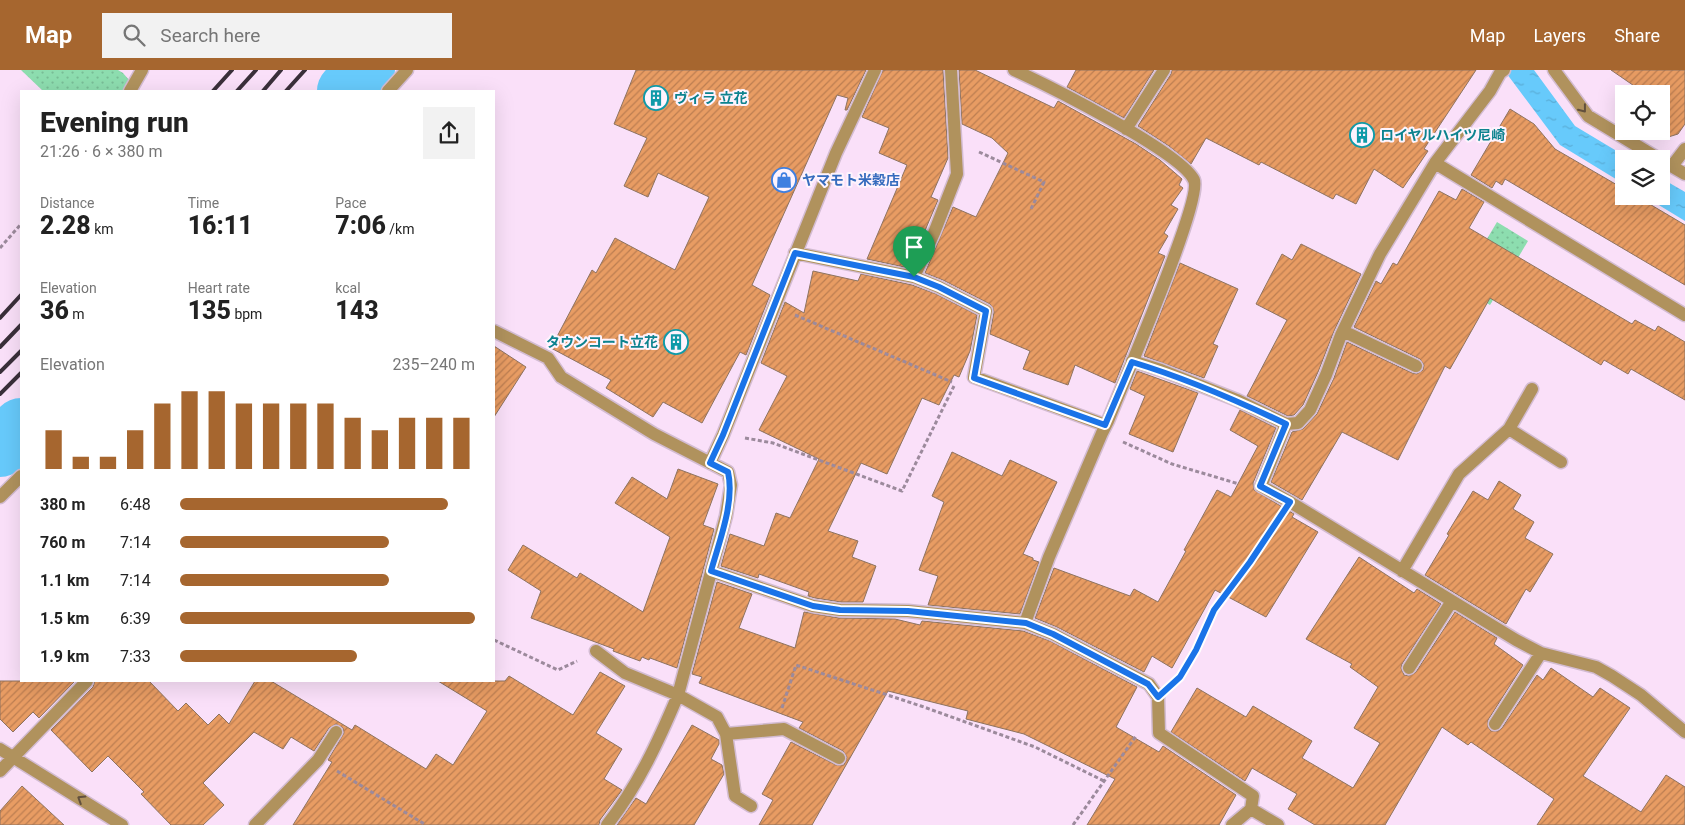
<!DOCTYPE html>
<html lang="en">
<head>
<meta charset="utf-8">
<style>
	:root { --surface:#fff; --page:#f2f2f2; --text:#222; --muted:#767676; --accent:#a6662f }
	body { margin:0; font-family:Roboto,"Noto Sans JP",sans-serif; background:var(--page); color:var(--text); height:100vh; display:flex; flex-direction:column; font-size:19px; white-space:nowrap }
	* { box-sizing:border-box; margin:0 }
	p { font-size:16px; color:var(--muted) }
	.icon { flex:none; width:28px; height:28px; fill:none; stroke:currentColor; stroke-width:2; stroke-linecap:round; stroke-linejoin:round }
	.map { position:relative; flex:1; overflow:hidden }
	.sheet { position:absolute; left:20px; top:20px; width:475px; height:592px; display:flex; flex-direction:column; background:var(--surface); border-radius:0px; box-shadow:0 5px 20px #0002 }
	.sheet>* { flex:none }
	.controls { position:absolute; left:1615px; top:15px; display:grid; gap:10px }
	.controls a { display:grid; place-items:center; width:55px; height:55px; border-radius:0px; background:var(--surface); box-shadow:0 5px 20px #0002; font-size:25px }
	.pin { position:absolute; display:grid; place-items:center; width:42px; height:42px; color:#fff; margin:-51px -21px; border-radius:50% 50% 50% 0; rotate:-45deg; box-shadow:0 0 5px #0007 }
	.pin .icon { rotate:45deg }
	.round { display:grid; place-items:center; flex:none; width:52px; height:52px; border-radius:0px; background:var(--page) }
	.headline { display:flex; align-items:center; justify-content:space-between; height:85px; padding:0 20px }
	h1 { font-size:28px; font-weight:800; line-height:38px }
	.stats { display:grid; grid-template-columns:repeat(3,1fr); gap:8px; height:85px; padding:5px 20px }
	.stats div { display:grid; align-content:center }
	.stats b { font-size:25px; font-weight:800 }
	.stats small { font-size:14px; font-weight:400 }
	.stats p { font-size:14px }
	.chart { height:140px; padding:10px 20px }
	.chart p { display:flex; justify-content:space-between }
	.chart svg { width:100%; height:90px; margin-top:5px; stroke:var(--accent); stroke-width:6 }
	ul { padding:0 20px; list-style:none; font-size:16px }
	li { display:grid; grid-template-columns:80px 60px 1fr; align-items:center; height:38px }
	li i { height:12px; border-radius:6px; background:var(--accent) }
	header { display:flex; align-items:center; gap:30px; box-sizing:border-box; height:70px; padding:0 25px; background:var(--accent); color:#fff }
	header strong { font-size:24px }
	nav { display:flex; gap:28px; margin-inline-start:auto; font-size:18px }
	.search { width:350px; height:45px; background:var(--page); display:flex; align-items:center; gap:12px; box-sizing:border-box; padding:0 18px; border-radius:0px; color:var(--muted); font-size:19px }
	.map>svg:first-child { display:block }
</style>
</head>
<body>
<header>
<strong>Map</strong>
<div class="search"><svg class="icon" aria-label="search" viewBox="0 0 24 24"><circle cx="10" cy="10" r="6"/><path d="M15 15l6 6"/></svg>Search here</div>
<nav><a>Map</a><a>Layers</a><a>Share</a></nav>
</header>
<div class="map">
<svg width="1685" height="755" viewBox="0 0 1685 755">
	<defs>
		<pattern id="grass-dots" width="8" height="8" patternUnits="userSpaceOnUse" patternTransform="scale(1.25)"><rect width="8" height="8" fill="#8dddaf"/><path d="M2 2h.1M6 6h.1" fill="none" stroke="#79bd96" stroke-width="1.8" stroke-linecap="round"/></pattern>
		<pattern id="water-ripples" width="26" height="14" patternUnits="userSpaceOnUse" patternTransform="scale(1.25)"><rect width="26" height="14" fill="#67cafb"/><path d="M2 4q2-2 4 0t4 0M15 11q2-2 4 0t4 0" fill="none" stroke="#59add7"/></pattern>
		<pattern id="building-hatch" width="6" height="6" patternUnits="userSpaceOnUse" patternTransform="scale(1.25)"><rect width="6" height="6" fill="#e89c63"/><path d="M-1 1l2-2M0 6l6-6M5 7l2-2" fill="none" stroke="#bc7e51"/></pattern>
	</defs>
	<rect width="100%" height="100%" fill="#fae0f9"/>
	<path fill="url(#grass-dots)" d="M21,0h97l5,3 6,7 -6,11h-80z
		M1497,152l31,19 -38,64 -31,-19z"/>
	<path fill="url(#water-ripples)" d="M1504,0h30l41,56 55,33h-6v25l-64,-39z
		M1661,108l24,14v29l-41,-25h17z"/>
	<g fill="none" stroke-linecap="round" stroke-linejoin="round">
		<path stroke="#67cafb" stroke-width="58" d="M346,21l20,-21
			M0,378l21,-21"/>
	</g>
	<path fill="url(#building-hatch)" stroke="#8d7360" d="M636,0h230l-19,40h-2l3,-12 -11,-3 -85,190 18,10 -24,60 -6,-3 -38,71 -39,-21 -10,15 -47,-29 5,-8 -60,-32 41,-78 4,3 19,-35 60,32 34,-73 -51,-24 -10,24 -24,-11 23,-48 -33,-14z
		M883,0h60l5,88 -17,39 7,3 -29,68 -42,-9 40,-94 -28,-12 10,-25 -27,-11z
		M959,0h16l79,38 4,-7 78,43 24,16 22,19 -3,6 4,3 -12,17 7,4 -14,24 4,3 -10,17 7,3 -50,127 -40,-18 -7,20 -45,-16 7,-18 -40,-17 4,-22 -1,-4 -3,-4 -47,-24 -18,-7 28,-66 23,10 32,-64 -16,-15 -30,-14z
		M1076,0h78l-30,48 -57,-31z
		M1172,0h304l-52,79 4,2 -25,37 -29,-19 -18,35 -20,-10 -3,5 -72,-37 -2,3 -53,-27 -15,26 -22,-18 -31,-20 33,-52z
		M1611,0h74v54l-7,10 -13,4 -11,-7h7v-37h-19l1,-2z
		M1510,39l24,15 21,25 69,40v7h12l49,29v60l-180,-106 -3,6 -6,-4 -4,7 -21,-13z
		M1462,119l22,13 -15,26 163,96 3,-4 20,11 3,-5 27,16v58l-54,-31 -3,5 -24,-14 -3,5 -111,-67 -40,71 -5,-3 -47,94 -56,-28 -40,68 -31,-18 21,-50 11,-3 14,-15 17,-36 13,-36 65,31 5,1 6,-4 1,-5 -4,-6 -66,-32 22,-46 5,3 12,-21 4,2 42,-74 17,9z
		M1301,174l60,30 -27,57 -16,41 -15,33 -9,10 -6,1 -41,-20 40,-76 -31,-16 26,-50 10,6z
		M1180,193l58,26 -25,55 5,2 -14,32 -60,-22z
		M813,201l45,10 3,-7 51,11 24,9 41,21 -7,36 -11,26 -5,-2 -15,30 -17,-7 -35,76 -26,-11 -33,68 30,10 -6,16 24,9 -13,36h-22l-26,-4 -7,-2 1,-4 -50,-18 -1,4 -37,-12 9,-32 34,12 12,-33 14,5 29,-59 -60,-29 28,-54 -26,-13 24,-61 19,11z
		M494,276l32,21 -32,50z
		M1137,301l61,22 -25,59 -44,-18 16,-38 -15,-7z
		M1240,340l36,18 -23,55 1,7 40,24 -2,3 26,15 -52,85 -51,-27 -43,78 -20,-12 -8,16 -87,-45 -22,-9 19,-50 76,28 4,-7 24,13 28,-51 -2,-1 33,-60 14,7 27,-51 -28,-16z
		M952,382l50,24 8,-16 47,22 -34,72 10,4v2l6,2 -19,52 -92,-9 10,-29 -19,-6 25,-68 -12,-6z
		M678,399l40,15 -15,41 11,4 -37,139 -27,-10 -1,2 -7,-3 -2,4 -27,-10 1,-2 -83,-31 10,-27 -33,-21 15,-25 54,33 3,-5 63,39 27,-75 -55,-34 17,-26 35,22z
		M1499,411l22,14 -8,14 21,13 -9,16 28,16 -23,38 -4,-3 -20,35 -81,-49 24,-40 -2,-1 26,-43 15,9z
		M1359,487l55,36 3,-4 24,15 -39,60 -1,4 3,7 5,1 7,-4 39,-60 42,26 -3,6 29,21 -35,55v7l3,4h7l4,-3 35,-53 6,5 8,-12 42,29 7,-9 30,20 -47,68 58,36 25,-37 19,12v38h-148l17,-26 -83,-57 -3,3 -26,-18 -57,98h-70l-27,-16 9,-15 -45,-26 -7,13 -74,-49 26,-44 49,29 7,-11 59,35 -10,17 51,30 27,-45 -26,-15 24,-41 -28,-20 2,-3 -46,-25z
		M717,512l35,12 -13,34 56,20 9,-36 35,6 56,1 25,6 2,-4 101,10 27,10 87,46 -21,40 43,25 4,-6 73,49 -17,30h-132l28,-46 -91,-45 -58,-15 2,-8 -80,-20 -76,134h-53l14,-25 -11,-6 29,-52 45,23h8l3,-8 -4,-6 -44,-23 4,-6 -104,-39 3,-6 -10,-3z
		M600,602l25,14 -29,47 26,16 -18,30 18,11 -22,30 -1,5h-306l39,-63 -4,-2 16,-27 -1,-5 -7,-4 -7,4 -15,23 -23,-14 -8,12 -29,-17 -51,51 21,22 -21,20h-32l-30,-31 3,-2 -36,-36 -16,16 -41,-42 42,-43 2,-6h54l29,30 8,-8 22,22 11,-11 10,10 26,-43h16l81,49 3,-5 71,44 10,-15 17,11 34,-54 -49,-30h67l4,-5 64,39z
		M0,611h75l-36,37 -6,-6 -20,20 -13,-13z
		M692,655l27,15v4l-8,15 11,6 2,9 -30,51h-77l19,-27 10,6z
		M22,716l42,39h-64v-14z"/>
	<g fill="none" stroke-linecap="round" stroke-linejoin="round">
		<defs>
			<path id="minor" d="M1014,0c33,15 167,82 180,110 9,20 -73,208 -86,241l-6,12 -53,124 -24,66
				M1554,0l34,46 71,43
				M130,21l12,-21
				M388,21l19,-21
				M1126,59l38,-59
				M1661,90l24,14
				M1435,93l250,152
				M1672,96l13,-17
				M795,183l119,24 25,10 47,24 -12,66 131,48
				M914,207l20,-44 23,-59 -6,-104
				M494,261l54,27 13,19 93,57 74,38 3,13 -5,31 -48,179c-19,45 -40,91 -71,130
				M1343,261l73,35
				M1132,291l29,9 76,30 49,24 12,-1 12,-13 16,-35 15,-40 39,-81 55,-91 55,-72 10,-18 4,-3
				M1286,354l-25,62 29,16 226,138 25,13 55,14 16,9 29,19 44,37
				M1509,359l52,33
				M710,393l13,-28 113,-282 39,-83
				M0,427l21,-21
				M711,501l102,35 27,4 68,1 117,12 28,11 96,50 9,13 1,36 94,63 -2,13 27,16
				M1402,501l57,-97 50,-45 23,-40
				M596,581l29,22 53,22 39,22 9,17 9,62 16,10
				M1409,598l43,-67
				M1495,654l46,-71
				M726,664l58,-5 55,29
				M0,679l122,76
				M0,701l87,-90
				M255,755l63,-65 18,-28
				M1232,755l19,-16"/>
		</defs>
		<use href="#minor" stroke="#d3bcd2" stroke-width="15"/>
		<path stroke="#9c8a9c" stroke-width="3" stroke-dasharray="4 2.5" stroke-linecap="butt" d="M979,82l65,30 -13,27
			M0,178l21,-24
			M795,245l157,67
			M745,368l28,5 129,48 52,-105
			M1123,372l49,22 67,20
			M494,570l64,30 19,-9
			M1175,612l5,-5 16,-27 18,-40 36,-48 27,-41
			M782,638l14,-43 125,41 114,41 69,34
			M337,701l89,54
			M1073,755l63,-89"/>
		<use href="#minor" stroke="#b0925d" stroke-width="12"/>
		<path stroke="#3a2f3a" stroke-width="4" d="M213,21l19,-21
			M237,21l19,-21
			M263,21l18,-21
			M286,21l19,-21
			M0,248l21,-23
			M0,277l21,-22
			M0,302l21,-21
			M0,324l21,-21"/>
	</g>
	<defs><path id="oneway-chevron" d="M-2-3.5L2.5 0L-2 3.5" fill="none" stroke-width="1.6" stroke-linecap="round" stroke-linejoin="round" transform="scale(1.25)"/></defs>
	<g stroke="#62503d">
		<use href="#oneway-chevron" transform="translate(1583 39) rotate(52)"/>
		<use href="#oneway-chevron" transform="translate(81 729) rotate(-148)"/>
	</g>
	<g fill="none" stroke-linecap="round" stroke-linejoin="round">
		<defs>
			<path id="route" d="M795,183l119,24 25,10 47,24 -12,67 131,47 27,-63c53,16 104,38 154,62l-26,62 30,16 -40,60 -36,48 -18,40 -16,27 -22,20 -10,-13 -95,-50 -27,-11 -118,-12 -68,-1 -27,-4 -102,-35c8,-29 24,-69 17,-99l-18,-9 13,-28z"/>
		</defs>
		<use href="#route" stroke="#fff" stroke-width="10"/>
		<use href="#route" stroke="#1a73e8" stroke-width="6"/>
	</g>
	<defs>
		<symbol id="building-ring" viewBox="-11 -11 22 22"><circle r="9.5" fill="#fef3fd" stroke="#0f9aa8" stroke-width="1.5"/><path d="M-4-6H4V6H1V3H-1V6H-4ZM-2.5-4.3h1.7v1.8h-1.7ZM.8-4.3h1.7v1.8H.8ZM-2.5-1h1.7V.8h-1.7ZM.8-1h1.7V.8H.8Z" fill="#0f9aa8"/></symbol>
		<symbol id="shop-ring" viewBox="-11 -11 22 22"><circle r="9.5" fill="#fef3fd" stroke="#3f7fe0" stroke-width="1.5"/><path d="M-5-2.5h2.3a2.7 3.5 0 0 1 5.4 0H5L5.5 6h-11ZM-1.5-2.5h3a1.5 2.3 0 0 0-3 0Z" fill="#3f7fe0"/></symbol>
	</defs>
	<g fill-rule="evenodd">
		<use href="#building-ring" x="642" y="14" width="28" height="28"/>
		<use href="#building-ring" x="1348" y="51" width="28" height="28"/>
		<use href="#shop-ring" x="770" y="96" width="28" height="28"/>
		<use href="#building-ring" x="662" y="258" width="28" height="28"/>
	</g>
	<g text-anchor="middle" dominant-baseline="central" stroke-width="4" stroke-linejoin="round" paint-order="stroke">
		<g font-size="14" font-weight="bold" fill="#0d838f" stroke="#fef3fd" text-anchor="start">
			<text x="674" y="28">ヴィラ 立花</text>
			<text x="1380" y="65">ロイヤルハイツ尼崎</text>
			<text x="658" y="272" text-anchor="end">タウンコート立花</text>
		</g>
		<g font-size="14" font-weight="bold" fill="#366cbe" stroke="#fef3fd" text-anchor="start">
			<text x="802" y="110">ヤマモト米穀店</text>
		</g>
	</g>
</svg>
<div class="controls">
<a><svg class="icon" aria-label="locate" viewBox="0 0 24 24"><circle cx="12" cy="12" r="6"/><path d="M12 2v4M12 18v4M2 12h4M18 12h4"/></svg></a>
<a><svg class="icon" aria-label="layers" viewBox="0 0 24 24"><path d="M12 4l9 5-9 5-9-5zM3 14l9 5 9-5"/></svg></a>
</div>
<div class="pin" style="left:914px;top:207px;background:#1e9e55"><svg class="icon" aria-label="arrive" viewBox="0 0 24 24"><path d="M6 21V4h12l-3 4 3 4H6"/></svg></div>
<section class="sheet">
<div class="headline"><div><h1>Evening run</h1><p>21:26 · 6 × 380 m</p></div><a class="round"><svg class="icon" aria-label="share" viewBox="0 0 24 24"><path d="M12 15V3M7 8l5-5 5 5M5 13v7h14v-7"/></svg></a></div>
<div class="stats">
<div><p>Distance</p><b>2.28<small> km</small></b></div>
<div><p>Time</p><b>16:11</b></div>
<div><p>Pace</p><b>7:06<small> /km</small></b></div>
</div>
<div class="stats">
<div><p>Elevation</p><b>36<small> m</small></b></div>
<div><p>Heart rate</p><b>135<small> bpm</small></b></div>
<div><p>kcal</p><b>143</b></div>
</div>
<div class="chart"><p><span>Elevation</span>235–240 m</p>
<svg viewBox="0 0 160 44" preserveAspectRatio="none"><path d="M5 44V25M15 44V38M25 44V38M35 44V25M45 44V12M55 44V6M65 44V6M75 44V12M85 44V12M95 44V12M105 44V12M115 44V19M125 44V25M135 44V19M145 44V19M155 44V19"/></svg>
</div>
<ul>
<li><b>380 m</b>6:48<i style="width:91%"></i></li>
<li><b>760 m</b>7:14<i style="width:71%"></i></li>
<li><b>1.1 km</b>7:14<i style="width:71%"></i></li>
<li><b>1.5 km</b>6:39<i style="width:100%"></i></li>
<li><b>1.9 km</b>7:33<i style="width:60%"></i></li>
</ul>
</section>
</div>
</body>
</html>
